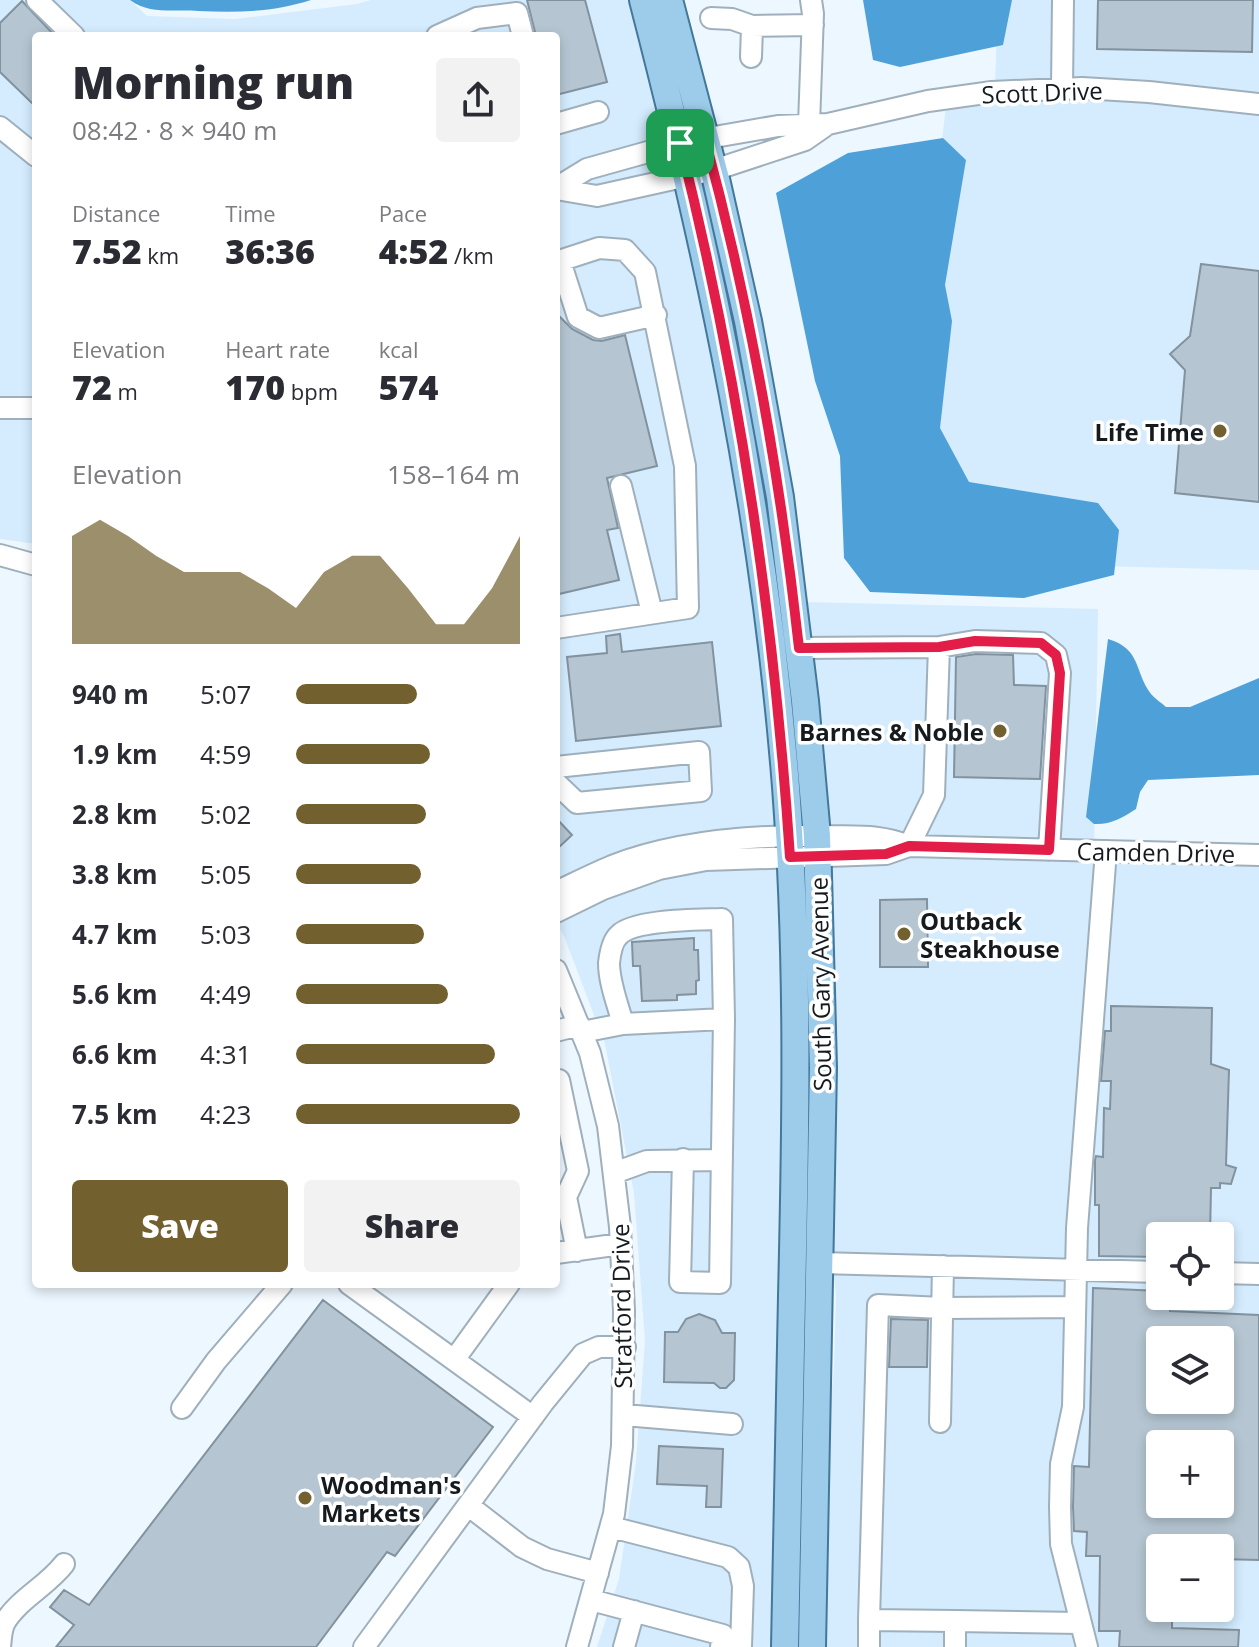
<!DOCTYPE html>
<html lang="en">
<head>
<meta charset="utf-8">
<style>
	:root { --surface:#fff; --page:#f2f2f3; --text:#2b2b33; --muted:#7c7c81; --accent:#72602f }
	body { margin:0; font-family:"Open Sans",sans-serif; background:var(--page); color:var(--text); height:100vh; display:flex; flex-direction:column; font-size:30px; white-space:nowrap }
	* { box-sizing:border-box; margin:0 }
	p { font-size:26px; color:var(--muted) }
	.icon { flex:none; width:44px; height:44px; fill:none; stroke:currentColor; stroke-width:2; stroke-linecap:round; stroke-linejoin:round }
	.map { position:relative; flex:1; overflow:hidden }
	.sheet { position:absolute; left:32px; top:32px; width:528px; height:1256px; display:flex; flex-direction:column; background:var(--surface); border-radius:8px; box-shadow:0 4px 12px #0003 }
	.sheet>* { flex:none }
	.fabs { position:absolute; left:1146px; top:1222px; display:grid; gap:16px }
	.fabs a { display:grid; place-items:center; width:88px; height:88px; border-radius:8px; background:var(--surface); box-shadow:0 4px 12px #0003; font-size:40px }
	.pin { position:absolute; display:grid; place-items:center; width:68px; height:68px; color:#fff; margin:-34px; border-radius:16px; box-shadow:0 4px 12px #0006 }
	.round { display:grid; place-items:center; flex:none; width:84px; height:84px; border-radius:8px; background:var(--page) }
	.summary { display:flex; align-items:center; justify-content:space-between; height:136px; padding:0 40px }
	h1 { font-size:44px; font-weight:800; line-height:60px }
	.stats { display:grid; grid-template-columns:repeat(3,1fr); gap:12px; height:136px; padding:8px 40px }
	.stats div { display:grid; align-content:center }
	.stats b { font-size:34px; font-weight:800 }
	.stats small { font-size:22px; font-weight:400 }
	.stats p { font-size:22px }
	.chart { height:224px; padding:16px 40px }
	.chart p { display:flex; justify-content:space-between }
	.chart svg { width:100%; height:144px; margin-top:8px; fill:var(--accent); opacity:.7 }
	.primary-button { display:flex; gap:16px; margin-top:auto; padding:16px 40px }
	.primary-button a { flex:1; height:92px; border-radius:8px; background:var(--accent); color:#fff; font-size:32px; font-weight:800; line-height:92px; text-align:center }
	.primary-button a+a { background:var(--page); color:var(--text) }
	ul { padding:0 40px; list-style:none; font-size:26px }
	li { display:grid; grid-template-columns:128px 96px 1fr; align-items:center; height:60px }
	li i { height:20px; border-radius:10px; background:var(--accent) }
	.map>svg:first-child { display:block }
</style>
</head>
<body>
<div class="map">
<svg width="1259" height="1647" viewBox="0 0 1259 1647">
	<rect width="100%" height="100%" fill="#edf7ff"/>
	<path fill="#d4ecfe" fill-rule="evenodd" d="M0,0h130l17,16 88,3 122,-15 14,-4h257l39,158 19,47 74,405 5,105 10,119 -219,57v-855h-520v508l-36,-5z
		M998,0h261v98l-264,-11z
		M1060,92l199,15v463l-161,-4 -179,-95 22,-321 5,-45z
		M803,602l295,7 -4,239 -179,-5 -91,-13z
		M912,852l347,10v785h-439l4,-181 10,-97 2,-73 -7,-69 -5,-362zM1160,1236h60v60h-60zM1160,1340h60v60h-60zM1160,1444h60v60h-60zM1160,1548h60v60h-60z
		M783,862l3,129 -10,656h-179l22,-68 17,-117 9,-121 -11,-148 -29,-149 -41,-108 -8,-13v-6l102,-43z"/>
	<path fill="#4ea1d8" d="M130,0h181c-38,12 -73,13 -113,11 -24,-2 -48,4 -68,-11z
		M863,0h149l-9,45 -103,22 -27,-7z
		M943,138l23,22 -21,125 7,36 -12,107 29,54 129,21 21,27 -5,45 -90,23 -154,-6 -26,-34 -4,-102 -25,-75 -39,-188 72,-40z
		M1108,639c34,10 26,33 43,55 4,5 11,9 15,13h24l69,-29v97l-111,5 -8,12 -4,17c-14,9 -26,16 -42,15l-8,-7z"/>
	<path fill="#b5c6d2" stroke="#82929e" stroke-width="2" fill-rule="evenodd" d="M527,0h58l22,82 -51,13v-59h-20z
		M1098,0h155l-1,52 -155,-3z
		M22,1l33,35h-19v71l-36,-35v-49z
		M1201,264l58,7v231l-84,-9 10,-123 -15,-16 20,-18z
		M556,313l16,16 21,11 9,1 23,-6 32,131 -50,12 11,50 -11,2 12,50 -60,14 -3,-10z
		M620,634l2,18 90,-10 9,84 -145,15 -9,-84 40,-4 -1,-17z
		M976,654l37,1 1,30 32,1 -6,93 -86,-2 2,-120z
		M556,818l16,17 -16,15z
		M927,899l1,68h-48v-67z
		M694,938v12h4l1,30 -3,1v13l-19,1v5l-35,1 -2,-35h-7l-1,-24z
		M1111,1006l101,2 -1,56 18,6 -3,95 10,3 -5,16 -11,-1v5h-9l-1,48h-50v21l-61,-1v-51h-4v-45l1,-4 7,1 1,-49 6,1 1,-28h-10l4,-50h6z
		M1093,1288l67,3v5h11l-1,15 89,4v245l-39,-1v-11h-60v60h12v20l67,2 -1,17h-119l1,-16h-21l1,-75h-14l1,-24 -13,-1 -1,-24 1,-41 15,1zM1160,1340h60v60h-60zM1160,1444h60v60h-60z
		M323,1300l170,127 -98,129 -8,-4 -71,95h-260l18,-22 -24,-18 14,-17 25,15z
		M699,1314l16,6 7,13h13l-1,47 -8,8h-6l-6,-5 -50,-1 1,-50h13l8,-13z
		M891,1319l37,1 -1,47h-38z
		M659,1446l64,3 -2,58h-15l1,-21 -50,-2z"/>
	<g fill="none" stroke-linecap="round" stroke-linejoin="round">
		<path stroke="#ccd6dd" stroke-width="20" stroke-dasharray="20 10" stroke-linecap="butt" d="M556,1156h2"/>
		<defs>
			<path id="minor" d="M37,0l37,36
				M711,18l21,1 20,7 61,-1
				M437,36l40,-18 40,-5 6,23
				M751,57l1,-31
				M1062,88l1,-88
				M556,124l42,-12
				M809,124l4,-110 -2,-14
				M0,127l36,29
				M556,188l31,-19 93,-26 98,-17 50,-2 100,-23 64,-9 90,-4 67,4 110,12
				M556,189l41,7 117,-26 91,-30 23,-16
				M560,261l18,56 21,11 57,-13
				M556,262l43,-14 26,2 20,22 40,194 3,142 -132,20
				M0,408h36
				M621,486l31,127
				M0,555l36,10
				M799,648l140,-1 36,-6 66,2 15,12 4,18 -11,177
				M556,767l143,-15 2,39 -124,12 -21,-20
				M909,846l25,-51 5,-148
				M556,892c19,-9 37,-18 56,-26 66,-26 143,-31 213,-30 33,1 53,-2 84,10l350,9
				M556,912l47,-23 56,-20 47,-9 180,-6 23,-8
				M556,970l34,83 18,73 12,101 4,84 -2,135 -8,68 -37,133
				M623,1024c-5,-19 -14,-41 -14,-61 1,-9 3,-22 10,-28 16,-16 80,-15 103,-16l2,100
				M556,1031l23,-6
				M582,1032l41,-8 101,-5 -4,264 -40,-1 3,-123
				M559,1080l19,91 -12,26 11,54
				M614,1173l33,-12 75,-1
				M556,1253l65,-9
				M819,1263l341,9
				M1220,1273l39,1
				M349,1284l184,133
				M454,1360l55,-76
				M182,1408l34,-47 66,-77
				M624,1415l108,9
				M940,1422l3,-156
				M469,1506l53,41 25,12 51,14
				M611,1527l117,30 11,10 4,19 -2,61
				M591,1600l132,35 -2,12
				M955,1621l-86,-1 9,-315 64,3 132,-1
				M0,1647c1,-8 1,-18 5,-25 14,-23 42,-36 59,-58
				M364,1647l179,-244 40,-49 16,-7h26
				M624,1647l10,-36
				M869,1647v-27
				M955,1647v-26l125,2
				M1087,1647l-26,-103 -1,-37 1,-43 12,-57 4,-179 29,-377"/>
			<path id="major" d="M643,0c68,263 122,516 143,787 13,170 10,340 6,509 -3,117 -5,234 -7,351
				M669,0l47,179 32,142 32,176 25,204 12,135 6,232 -11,579"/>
		</defs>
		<use href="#minor" stroke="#9fb0bc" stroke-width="24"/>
		<use href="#major" stroke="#43789b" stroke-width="30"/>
		<use href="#minor" stroke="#fff" stroke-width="20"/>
		<use href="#major" stroke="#9dcceb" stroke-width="26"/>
	</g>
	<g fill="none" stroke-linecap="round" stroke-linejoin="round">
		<defs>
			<path id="route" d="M705,139c45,166 75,337 94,509l140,-1 36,-6 66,2 15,12 4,18 -11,177 -140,-4 -23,8 -96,3c-16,-241 -51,-479 -110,-714z"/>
		</defs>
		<use href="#route" stroke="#fff" stroke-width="16"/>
		<use href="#route" stroke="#e11d48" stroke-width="10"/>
	</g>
	<g fill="#72602f" stroke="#fff" stroke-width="3">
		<circle cx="1220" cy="431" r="8"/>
		<circle cx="1000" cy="731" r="8"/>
		<circle cx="904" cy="934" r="8"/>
		<circle cx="305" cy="1498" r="8"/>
	</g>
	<g text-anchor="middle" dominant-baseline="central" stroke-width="7" stroke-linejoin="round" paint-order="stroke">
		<g font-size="24" fill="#141a1e" stroke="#fff">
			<text transform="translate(1042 92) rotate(-2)">Scott Drive</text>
			<text transform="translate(1156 852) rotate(1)">Camden Drive</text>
			<text transform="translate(820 984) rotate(-91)">South Gary Avenue</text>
			<text transform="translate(621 1306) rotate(-91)">Stratford Drive</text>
		</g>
		<g font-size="24" font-weight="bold" fill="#141a1e" stroke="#fff" text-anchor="end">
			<text x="1204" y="431">Life Time</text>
			<text x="984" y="731">Barnes &amp; Noble</text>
			<text x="920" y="920" text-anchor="start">Outback<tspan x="920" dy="28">Steakhouse</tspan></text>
			<text x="321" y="1484" text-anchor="start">Woodman's<tspan x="321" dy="28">Markets</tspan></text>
		</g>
	</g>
</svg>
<div class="fabs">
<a><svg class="icon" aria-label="locate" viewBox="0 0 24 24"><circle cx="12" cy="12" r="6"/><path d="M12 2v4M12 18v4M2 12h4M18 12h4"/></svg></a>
<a><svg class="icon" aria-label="layers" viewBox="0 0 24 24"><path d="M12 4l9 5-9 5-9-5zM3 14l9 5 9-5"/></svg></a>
<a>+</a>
<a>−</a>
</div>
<div class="pin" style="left:680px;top:143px;background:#1e9e55"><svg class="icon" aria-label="arrive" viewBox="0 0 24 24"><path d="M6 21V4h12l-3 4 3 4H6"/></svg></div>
<section class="sheet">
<div class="summary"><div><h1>Morning run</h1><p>08:42 · 8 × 940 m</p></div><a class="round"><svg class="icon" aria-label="share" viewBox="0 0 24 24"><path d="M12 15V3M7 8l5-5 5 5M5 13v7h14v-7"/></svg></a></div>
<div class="stats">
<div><p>Distance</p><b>7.52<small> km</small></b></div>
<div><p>Time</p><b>36:36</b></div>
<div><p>Pace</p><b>4:52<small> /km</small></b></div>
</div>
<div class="stats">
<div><p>Elevation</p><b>72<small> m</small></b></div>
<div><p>Heart rate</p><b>170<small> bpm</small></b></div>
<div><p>kcal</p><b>574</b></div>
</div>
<div class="chart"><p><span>Elevation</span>158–164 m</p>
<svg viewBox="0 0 160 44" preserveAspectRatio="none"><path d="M0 44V11L10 6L20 11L30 17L40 22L50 22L60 22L70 27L80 33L90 22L100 17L110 17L120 27L130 38L140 38L150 27L160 11V44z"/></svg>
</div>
<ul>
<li><b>940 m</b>5:07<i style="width:54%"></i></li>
<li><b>1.9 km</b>4:59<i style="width:60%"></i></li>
<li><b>2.8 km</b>5:02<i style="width:58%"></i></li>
<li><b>3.8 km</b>5:05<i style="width:56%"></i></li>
<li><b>4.7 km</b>5:03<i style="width:57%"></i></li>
<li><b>5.6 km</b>4:49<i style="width:68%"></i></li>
<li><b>6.6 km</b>4:31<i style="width:89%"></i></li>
<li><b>7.5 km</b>4:23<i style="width:100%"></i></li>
</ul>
<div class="primary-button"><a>Save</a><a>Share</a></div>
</section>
</div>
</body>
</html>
